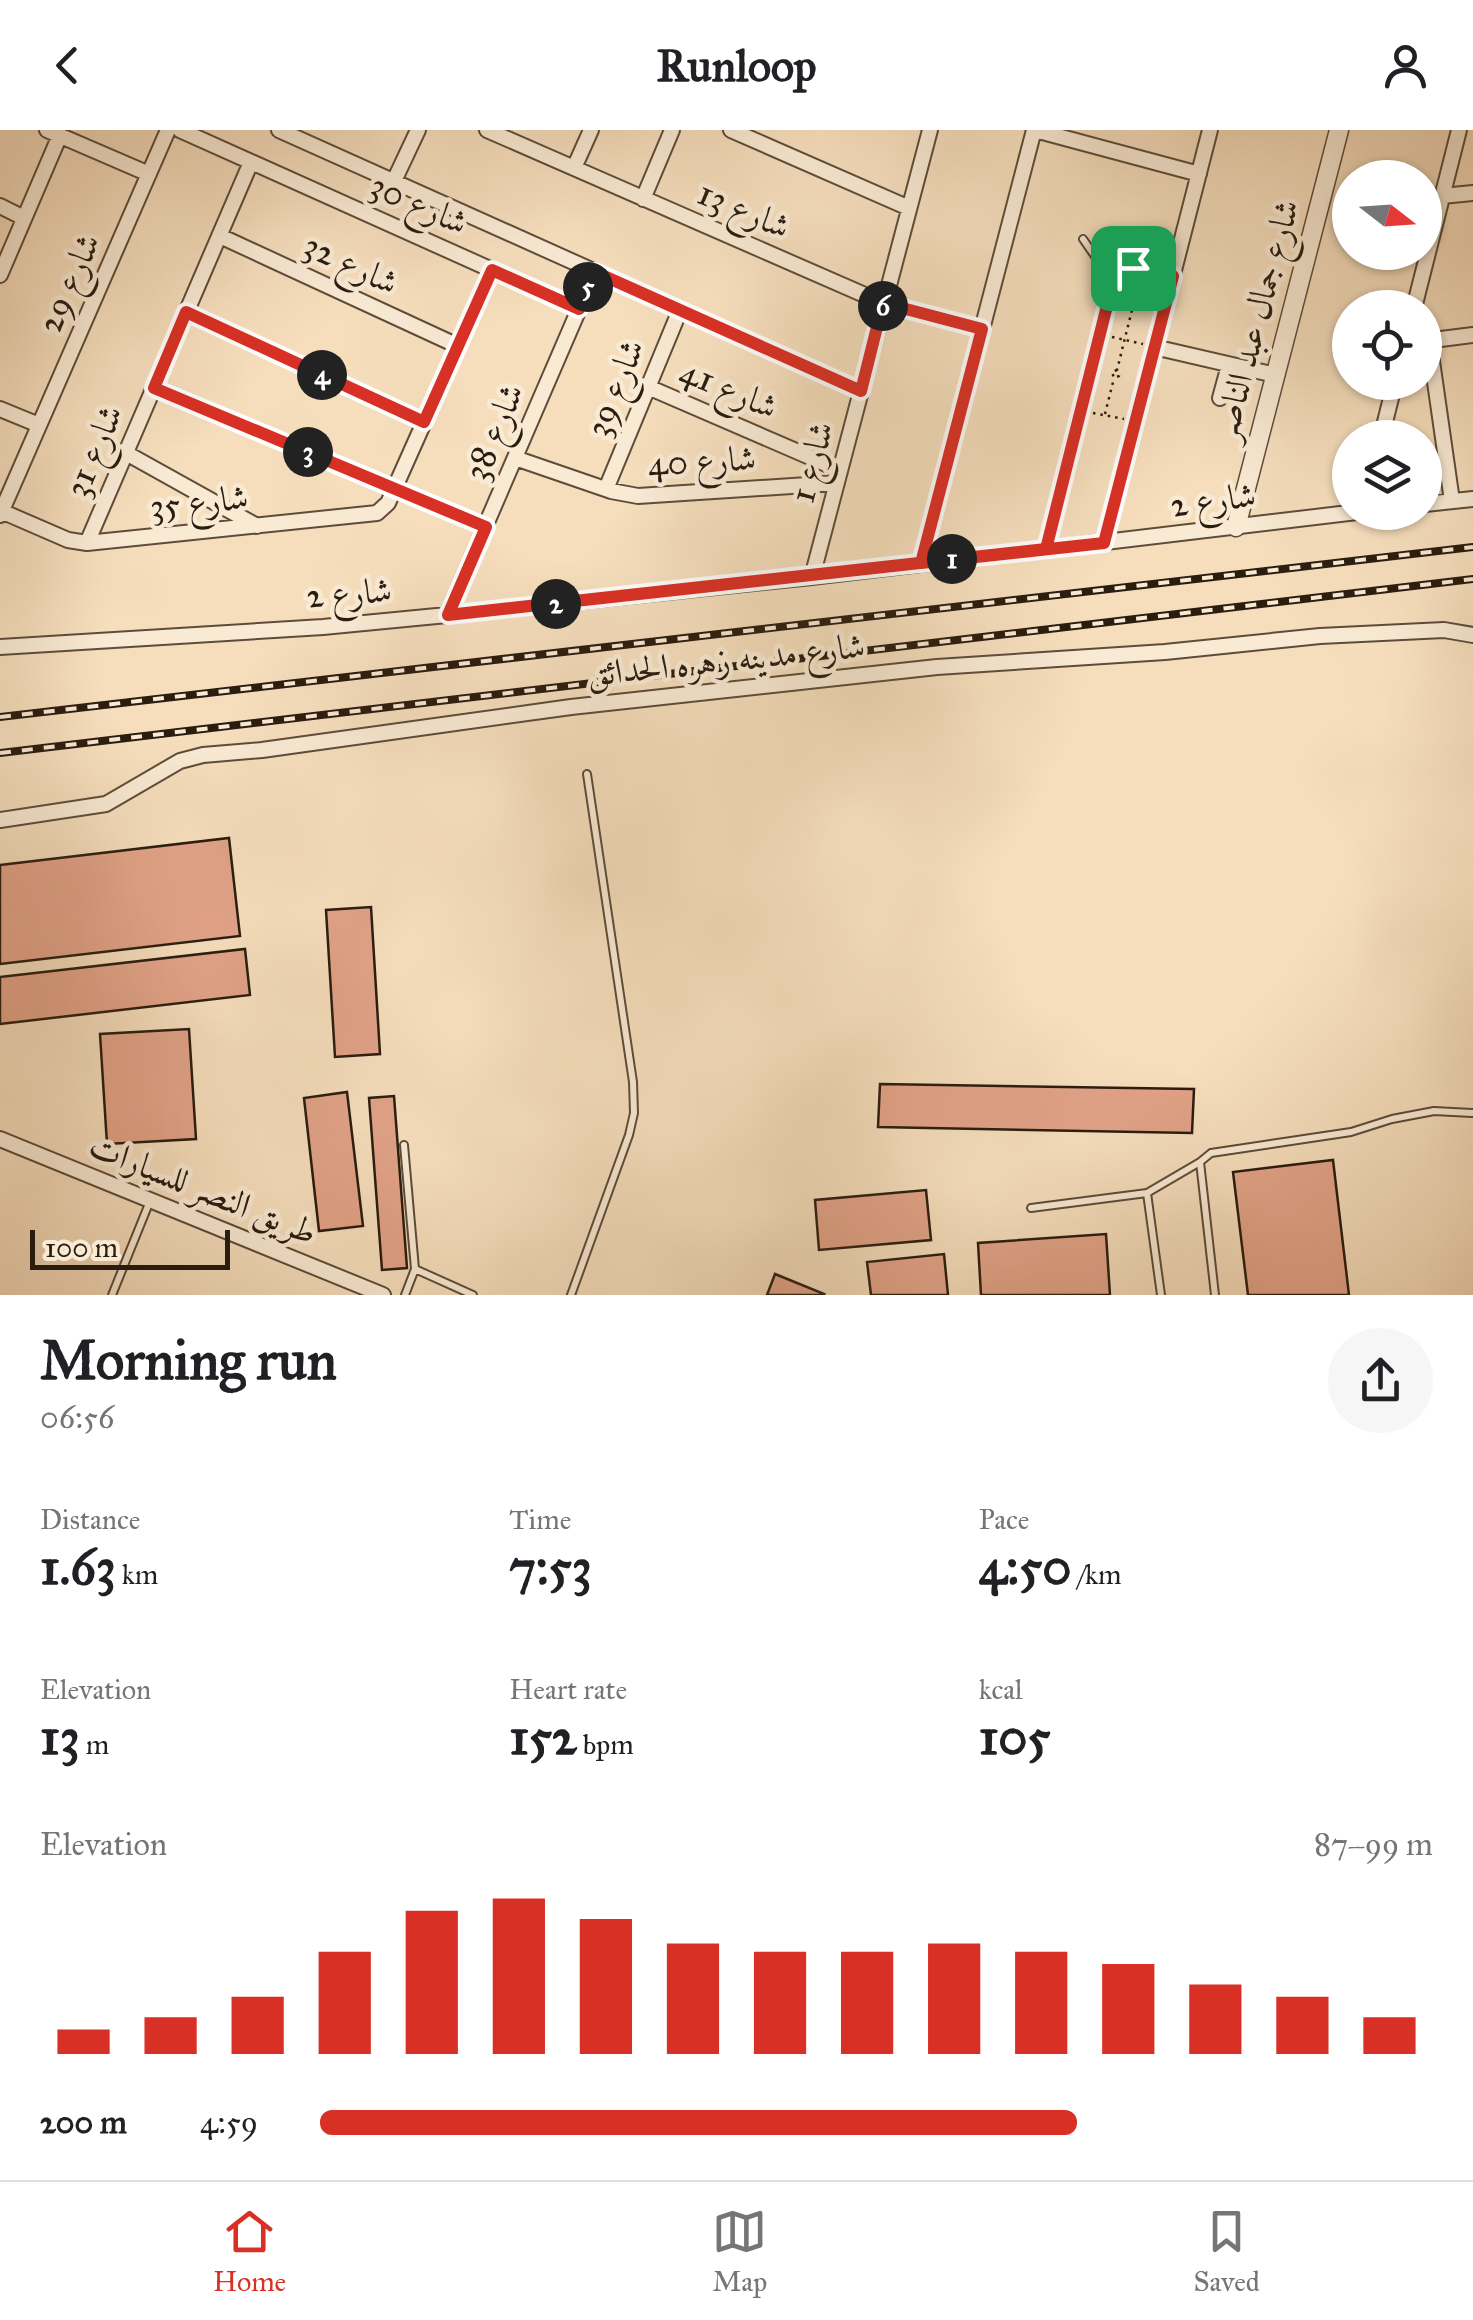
<!DOCTYPE html>
<html lang="en">
<head>
<meta charset="utf-8">
<style>
	:root { --surface:#fff; --page:#f6f6f6; --text:#202124; --muted:#757577; --line:#e0e0e0; --accent:#d93025 }
	body { margin:0; font-family:"IM FELL Great Primer",Amiri,serif; background:var(--page); color:var(--text); height:100vh; display:flex; flex-direction:column; font-size:38px; white-space:nowrap }
	* { box-sizing:border-box; margin:0 }
	p { font-size:32px; color:var(--muted) }
	.icon { flex:none; width:55px; height:55px; fill:none; stroke:currentColor; stroke-width:2; stroke-linecap:round; stroke-linejoin:round }
	.map { position:relative; height:1165px; overflow:hidden }
	.panel { display:flex; flex-direction:column; background:var(--surface); flex:1 }
	.panel>* { flex:none }
	.needle { width:65px; rotate:107deg }
	.tools { position:absolute; left:1332px; top:30px; display:grid; gap:20px }
	.tools a { display:grid; place-items:center; width:110px; height:110px; border-radius:50%; background:var(--surface); box-shadow:0 2px 8px #0004; font-size:50px }
	.scale { position:absolute; left:30px; bottom:25px; width:200px; box-sizing:border-box; padding-left:10px; border:5px solid #2a1c0f; border-top:0; font-size:28px; line-height:35px; white-space:nowrap; color:#2a1c0f; -webkit-text-stroke:8px #f9ead4; paint-order:stroke }
	.pin { position:absolute; display:grid; place-items:center; width:85px; height:85px; color:#fff; margin:-42px; border-radius:20px; box-shadow:0 5px 15px #0006 }
	.km { position:absolute; width:50px; height:50px; margin:-25px; border-radius:50%; background:#222; color:#fff; font-size:28px; line-height:50px; text-align:center }
	.round { display:grid; place-items:center; flex:none; width:105px; height:105px; border-radius:52px; background:var(--page) }
	.headline { display:flex; align-items:center; justify-content:space-between; height:170px; padding:0 40px }
	h1 { font-size:55px; font-weight:700; line-height:75px }
	.figures { display:grid; grid-template-columns:repeat(3,1fr); gap:15px; height:170px; padding:10px 40px }
	.figures div { display:grid; align-content:center }
	.figures b { font-size:50px; font-weight:700 }
	.figures small { font-size:28px; font-weight:400 }
	.figures p { font-size:28px }
	.chart { height:280px; padding:20px 40px }
	.chart p { display:flex; justify-content:space-between }
	.chart svg { width:100%; height:180px; margin-top:10px; stroke:var(--accent); stroke-width:6 }
	ul { padding:0 40px; list-style:none; font-size:32px }
	li { display:grid; grid-template-columns:160px 120px 1fr; align-items:center; height:75px }
	li i { height:25px; border-radius:12px; background:var(--accent) }
	header { display:flex; justify-content:space-between; align-items:center; height:130px; padding:0 40px; background:var(--surface); font-size:45px; font-weight:700 }
	.tab-bar { display:flex; justify-content:space-around; align-items:center; height:140px; border-top:2px solid var(--line); background:var(--surface); font-size:28px; color:var(--muted) }
	.tab-bar a { display:grid; justify-items:center; gap:5px }
	.tab-bar .active { color:var(--accent) }
	.map>svg:first-child { display:block }
</style>
</head>
<body>
<header><svg class="icon" aria-label="back" viewBox="0 0 24 24"><path d="M15 5l-7 7 7 7"/></svg>Runloop<svg class="icon" aria-label="person" viewBox="0 0 24 24"><circle cx="12" cy="8" r="4"/><path d="M4 21q1-7 8-7t8 7"/></svg></header>
<div class="map">
<svg width="1473" height="1165" viewBox="0 0 1473 1165">
	<rect width="100%" height="100%" fill="#f6debd"/>
	<filter id="stains"><feTurbulence type="fractalNoise" baseFrequency=".002" numOctaves="4"/><feColorMatrix values="0 0 0 0 .2 0 0 0 0 .09 0 0 0 0 .02 0 0 0 .5 -.17"/></filter>
	<radialGradient id="worn" r=".72"><stop offset=".6" stop-color="#630" stop-opacity="0"/><stop offset="1" stop-color="#630" stop-opacity=".3"/></radialGradient>
	<path fill="#e2a388" stroke="#2a1c0f" stroke-width="2.5" d="M229,708l11,98 -240,28v-99z
		M371,777l9,147 -45,3 -9,-147z
		M245,819l5,46 -250,29v-47z
		M189,899l7,110 -89,5 -7,-110z
		M880,954l314,5 -2,44 -314,-6z
		M347,962l16,134 -44,5 -15,-133z
		M394,966l13,172 -25,2 -13,-172z
		M1333,1030l16,135h-101l-15,-123z
		M926,1060l5,50 -112,10 -4,-50z
		M1106,1104l4,61h-129l-3,-52z
		M944,1124l4,41h-77l-4,-33z
		M775,1144l49,20 -1,1h-56z"/>
	<g fill="none" stroke-linecap="round" stroke-linejoin="round">
		<defs>
			<path id="service" d="M1083,109l27,39
				M404,1015l11,124 -10,26
				M1147,1063l53,-31
				M1031,1078l116,-15 14,102
				M415,1139l58,26
				M112,1165l38,-94
				M571,1165l58,-160 5,-22 -1,-31 -46,-308
				M1215,1165l-15,-133 11,-9 140,-21 41,-13 42,-8 38,2"/>
			<path id="minor" d="M47,0l102,44
				M180,0l399,179
				M279,0l582,261
				M487,0l396,173 99,26
				M731,0l178,78
				M1035,0l164,44
				M574,38l17,-38
				M394,51l24,-51
				M1442,66l31,-3
				M643,69l29,-69
				M0,76l24,12
				M220,106l238,110
				M0,145l60,-140
				M1414,178l45,-178
				M187,182l237,110
				M1429,210l23,161
				M1425,211l48,-6
				M1154,217l121,28
				M154,257l331,140
				M648,257l192,83
				M1220,268l9,-33
				M0,279l39,16
				M1381,308l14,-56
				M126,323l131,73
				M515,328l96,33 27,5 199,-13
				M606,359l74,-179
				M1425,374l48,-5
				M1,381l67,29 19,3 290,-30 11,-10 104,-233
				M0,385l168,-385
				M87,413l164,-381
				M1104,413l106,-413
				M1046,419l69,-275c16,-12 39,-2 58,2
				M921,433l113,-433
				M812,447l118,-447
				M447,485l148,-343
				M0,517l323,-20 124,-12 365,-38 545,-65
				M0,690l106,-16 74,-43 23,-6 59,-5 309,-43 366,-40 228,-15 155,-16 124,-6 29,5
				M0,1009l383,156"/>
			<path id="tertiary" d="M1236,397l103,-397"/>
		</defs>
		<use href="#service" stroke="#5d4c3a" stroke-width="10"/>
		<use href="#minor" stroke="#5d4c3a" stroke-width="18"/>
		<use href="#tertiary" stroke="#5d4c3a" stroke-width="21"/>
		<path stroke="#2a1c0f" stroke-width="2.5" stroke-dasharray="2.5 5" stroke-linecap="butt" d="M1112,207l31,7
			M1117,240l-5,2 2,6 5,-2 -2,-6 20,-80
			M1093,283l31,6
			M1105,284l9,-36"/>
		<use href="#service" stroke="#f9ead4" stroke-width="6"/>
		<use href="#minor" stroke="#f9ead4" stroke-width="14"/>
		<use href="#tertiary" stroke="#f9ead4" stroke-width="18"/>
		<defs>
			<path id="rail" d="M0,587l1473,-170
				M0,623l1473,-174"/>
		</defs>
		<use href="#rail" stroke="#2a1c0f" stroke-width="8"/>
		<use href="#rail" stroke="#f9ead4" stroke-width="4" stroke-dasharray="11" stroke-linecap="butt"/>
	</g>
	<g fill="none" stroke-linecap="round" stroke-linejoin="round">
		<defs>
			<path id="route" d="M1133,138h-10l-8,6 -69,275 -598,66 38,-88 -332,-139 32,-76 238,110 68,-152 87,39 16,-37 266,119 22,-88 99,26 -61,234 183,-20 69,-267 -40,-8"/>
		</defs>
		<use href="#route" stroke="#fff" stroke-width="20"/>
		<use href="#route" stroke="#d93025" stroke-width="12"/>
	</g>
	<g text-anchor="middle" dominant-baseline="central" stroke-width="9" stroke-linejoin="round" paint-order="stroke">
		<g font-size="35" fill="#2a1c0f" stroke="#f9ead4">
			<text transform="translate(419 74) rotate(24)">شارع 30</text>
			<text transform="translate(744 80) rotate(23)">شارع 13</text>
			<text transform="translate(351 134) rotate(25)">شارع 32</text>
			<text transform="translate(69 153) rotate(-66)">شارع 29</text>
			<text transform="translate(1256 190) rotate(-75)">شارع جمال عبد الناصر</text>
			<text transform="translate(615 258) rotate(-68)">شارع 39</text>
			<text transform="translate(729 259) rotate(23)">شارع 41</text>
			<text transform="translate(494 302) rotate(-67)">شارع 38</text>
			<text transform="translate(94 321) rotate(-67)">شارع 31</text>
			<text transform="translate(702 331) rotate(-3)">شارع 40</text>
			<text transform="translate(812 332) rotate(-75)">شارع 1</text>
			<text transform="translate(1213 370) rotate(-7)">شارع 2</text>
			<text transform="translate(199 372) rotate(-6)">شارع 35</text>
			<text transform="translate(349 463) rotate(-4)">شارع 2</text>
			<text transform="translate(726 530) rotate(-6)">شارع مدينه زهره الحدائق</text>
			<text transform="translate(203 1059) rotate(22)">طريق النصر للسيارات</text>
		</g>
	</g>
	<rect width="100%" height="100%" filter="url(#stains)"/>
	<rect width="100%" height="100%" fill="url(#worn)"/>
</svg>
<div class="tools">
<a><svg class="needle" viewBox="-14 -14 28 28"><path d="M0-13l5 13h-10z" fill="#e53935"/><path d="M0 13l5-13h-10z" fill="#757577"/></svg></a>
<a><svg class="icon" aria-label="locate" viewBox="0 0 24 24"><circle cx="12" cy="12" r="6"/><path d="M12 2v4M12 18v4M2 12h4M18 12h4"/></svg></a>
<a><svg class="icon" aria-label="layers" viewBox="0 0 24 24"><path d="M12 4l9 5-9 5-9-5zM3 14l9 5 9-5"/></svg></a>
</div>
<div class="scale">100 m</div>
<div class="pin" style="left:1133px;top:138px;background:#1e9e55"><svg class="icon" aria-label="arrive" viewBox="0 0 24 24"><path d="M6 21V4h12l-3 4 3 4H6"/></svg></div>
<b class="km" style="left:952px;top:429px">1</b>
<b class="km" style="left:556px;top:474px">2</b>
<b class="km" style="left:308px;top:322px">3</b>
<b class="km" style="left:322px;top:245px">4</b>
<b class="km" style="left:588px;top:157px">5</b>
<b class="km" style="left:883px;top:176px">6</b>
</div>
<section class="panel">
<div class="headline"><div><h1>Morning run</h1><p>06:56</p></div><a class="round"><svg class="icon" aria-label="share" viewBox="0 0 24 24"><path d="M12 15V3M7 8l5-5 5 5M5 13v7h14v-7"/></svg></a></div>
<div class="figures">
<div><p>Distance</p><b>1.63<small> km</small></b></div>
<div><p>Time</p><b>7:53</b></div>
<div><p>Pace</p><b>4:50<small> /km</small></b></div>
</div>
<div class="figures">
<div><p>Elevation</p><b>13<small> m</small></b></div>
<div><p>Heart rate</p><b>152<small> bpm</small></b></div>
<div><p>kcal</p><b>105</b></div>
</div>
<div class="chart"><p><span>Elevation</span>87–99 m</p>
<svg viewBox="0 0 160 44" preserveAspectRatio="none"><path d="M5 44V38M15 44V35M25 44V30M35 44V19M45 44V9M55 44V6M65 44V11M75 44V17M85 44V19M95 44V19M105 44V17M115 44V19M125 44V22M135 44V27M145 44V30M155 44V35"/></svg>
</div>
<ul>
<li><b>200 m</b>4:59<i style="width:68%"></i></li>
</ul>
</section>
<nav class="tab-bar">
<a class="active"><svg class="icon" aria-label="home" viewBox="0 0 24 24"><path d="M3 11l9-7 9 7M6 9v11h12V9"/></svg>Home</a>
<a><svg class="icon" aria-label="map" viewBox="0 0 24 24"><path d="M3 6l6-2 6 2 6-2v14l-6 2-6-2-6 2zM9 4v14M15 6v14"/></svg>Map</a>
<a><svg class="icon" aria-label="saved" viewBox="0 0 24 24"><path d="M7 4h10v16l-5-4-5 4z"/></svg>Saved</a>
</nav>
</body>
</html>
